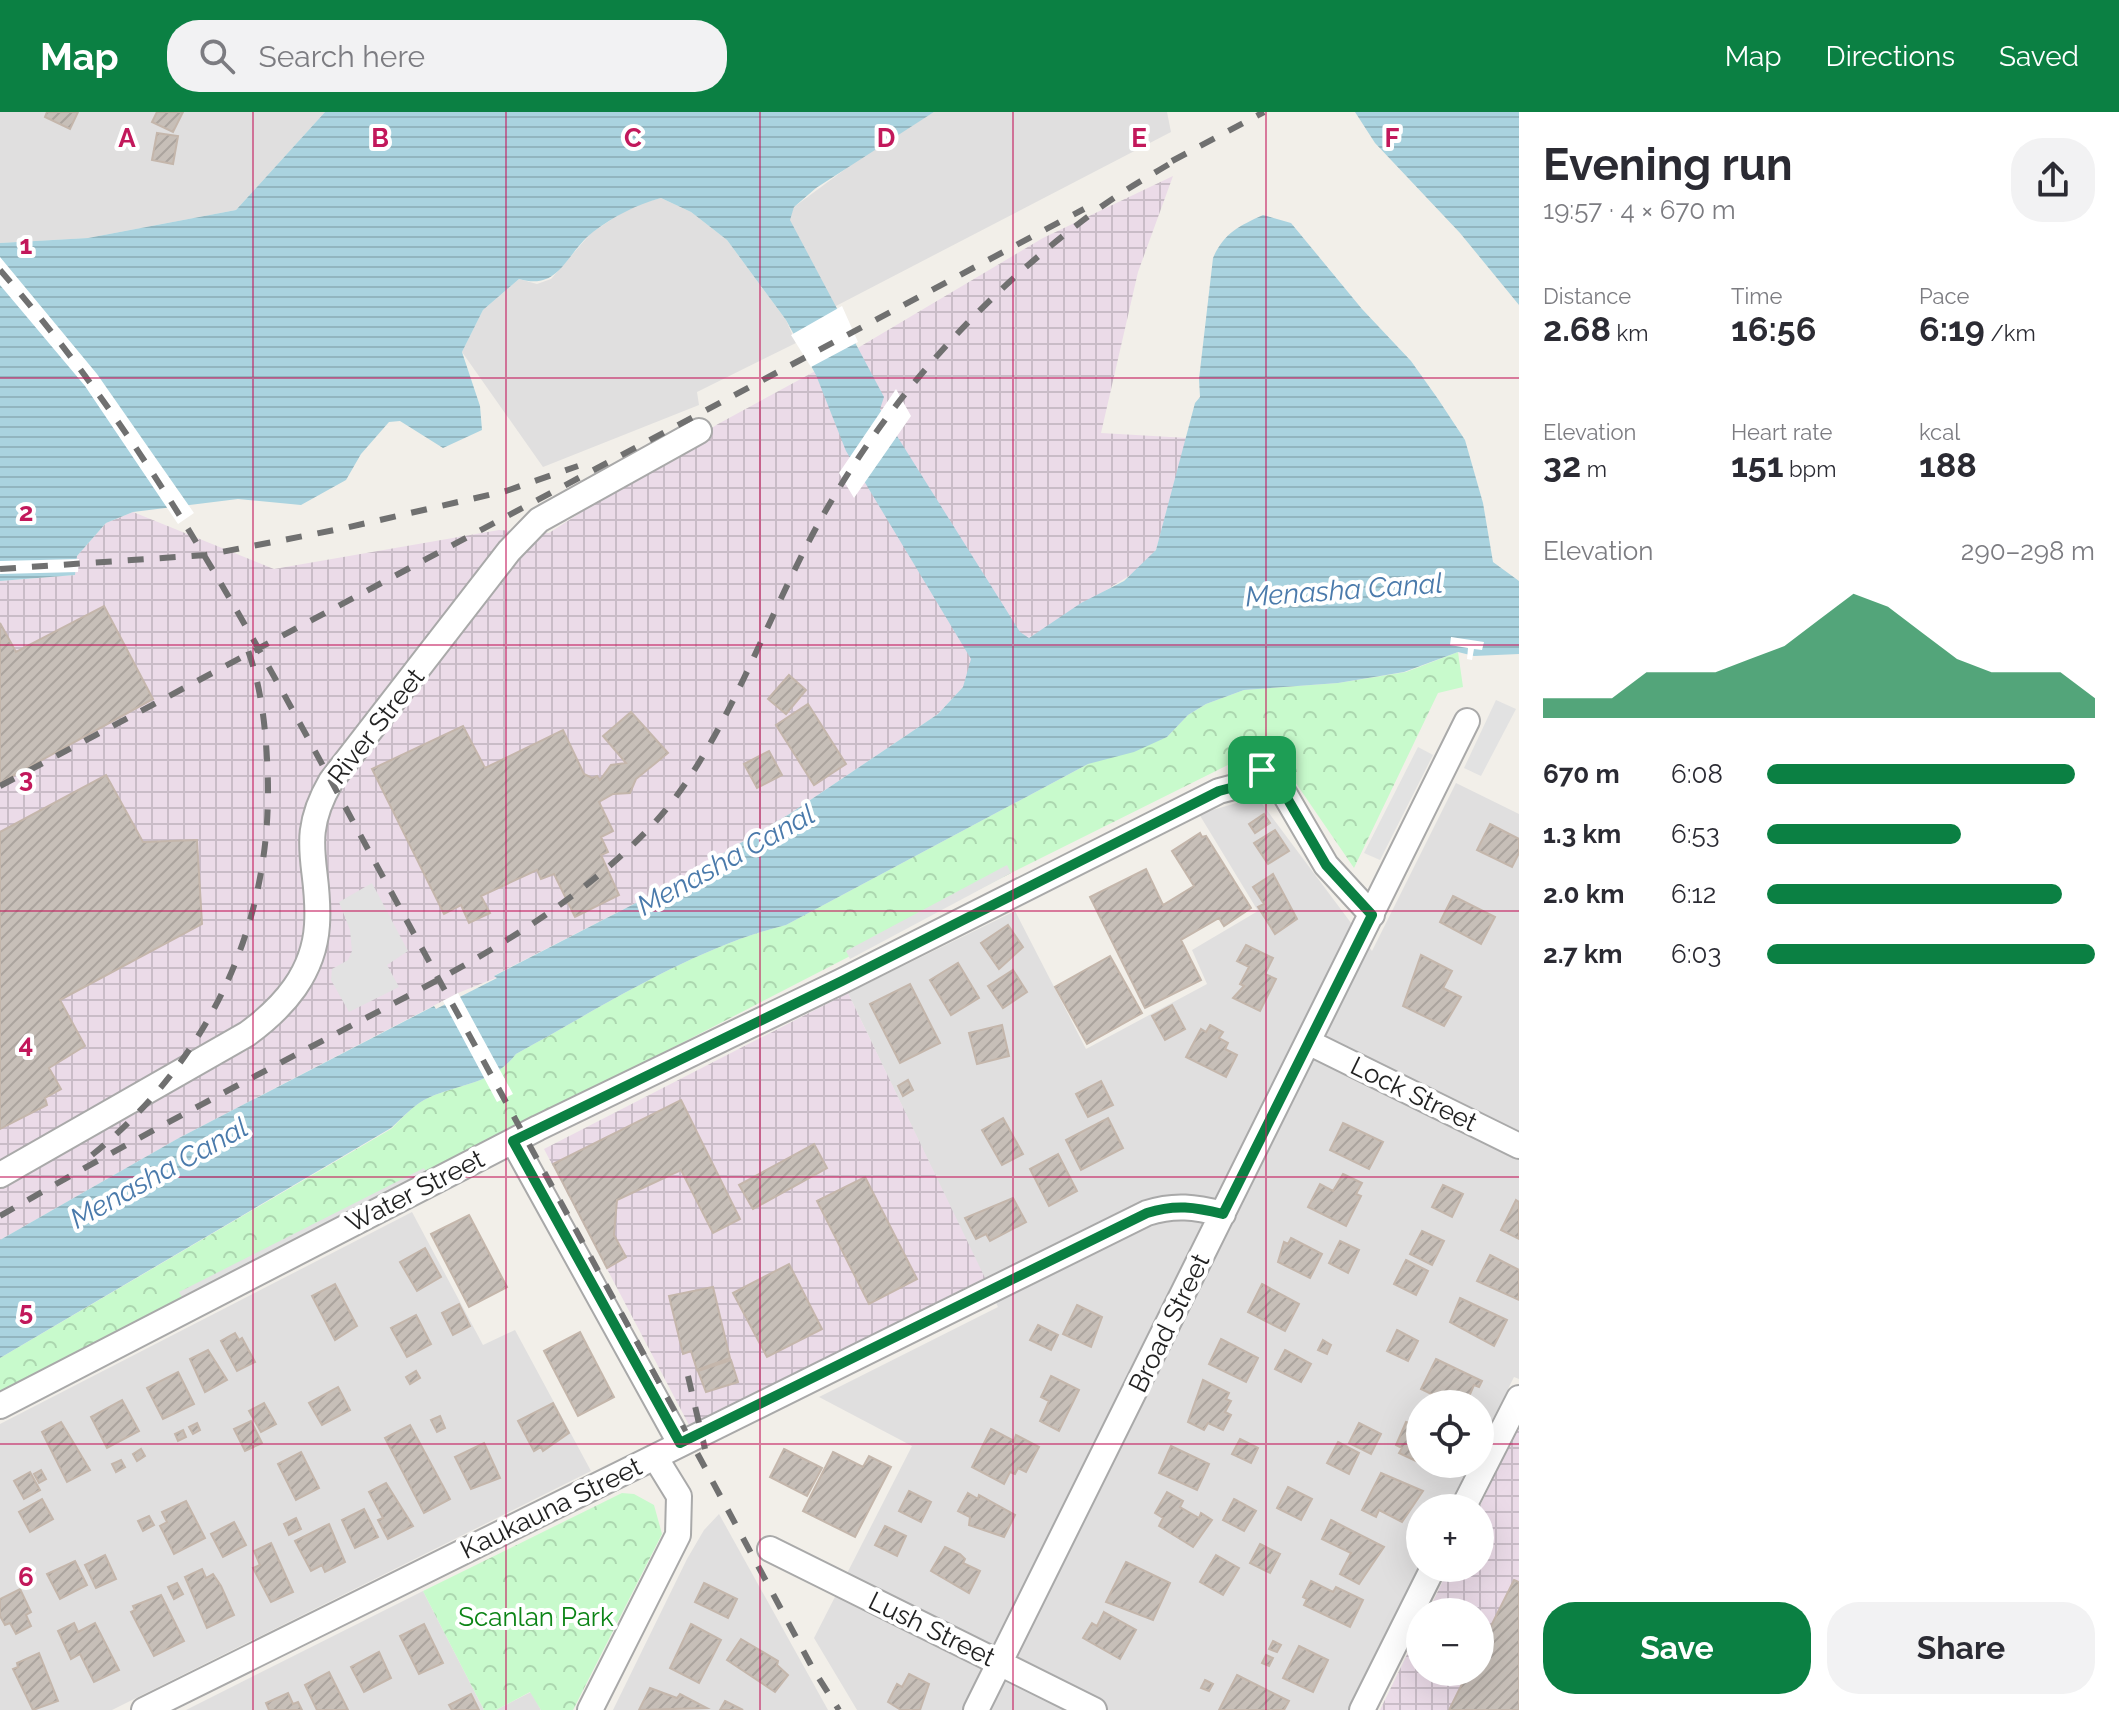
<!DOCTYPE html>
<html lang="en">
<head>
<meta charset="utf-8">
<style>
	:root { --surface:#fff; --page:#f2f2f3; --text:#2b2b33; --muted:#7c7c81; --accent:#0b8043 }
	body { margin:0; font-family:Raleway,sans-serif; background:var(--page); color:var(--text); height:100vh; display:flex; flex-direction:column; font-size:30px; white-space:nowrap }
	* { box-sizing:border-box; margin:0 }
	p { font-size:26px; color:var(--muted) }
	.icon { flex:none; width:44px; height:44px; fill:none; stroke:currentColor; stroke-width:2; stroke-linecap:round; stroke-linejoin:round }
	.map { position:relative; flex:1; overflow:hidden }
	.sheet { display:flex; flex-direction:column; background:var(--surface); width:600px }
	.sheet>* { flex:none }
	.tools { position:absolute; left:1406px; top:1278px; display:grid; gap:16px }
	.tools a { display:grid; place-items:center; width:88px; height:88px; border-radius:50%; background:var(--surface); box-shadow:0 8px 32px #0002; font-size:40px }
	.pin { position:absolute; display:grid; place-items:center; width:68px; height:68px; color:#fff; margin:-34px; border-radius:16px; box-shadow:0 4px 12px #0006 }
	.round { display:grid; place-items:center; flex:none; width:84px; height:84px; border-radius:32px; background:var(--page) }
	.summary { display:flex; align-items:center; justify-content:space-between; height:136px; padding:0 24px }
	h1 { font-size:44px; font-weight:700; line-height:60px }
	.figures { display:grid; grid-template-columns:repeat(3,1fr); gap:12px; height:136px; padding:8px 24px }
	.figures div { display:grid; align-content:center }
	.figures b { font-size:34px; font-weight:700 }
	.figures small { font-size:22px; font-weight:400 }
	.figures p { font-size:22px }
	.chart { height:224px; padding:16px 24px }
	.chart p { display:flex; justify-content:space-between }
	.chart svg { width:100%; height:144px; margin-top:8px; fill:var(--accent); opacity:.7 }
	.cta { display:flex; gap:16px; margin-top:auto; padding:16px 24px }
	.cta a { flex:1; height:92px; border-radius:32px; background:var(--accent); color:#fff; font-size:32px; font-weight:700; line-height:92px; text-align:center }
	.cta a+a { background:var(--page); color:var(--text) }
	ul { padding:0 24px; list-style:none; font-size:26px }
	li { display:grid; grid-template-columns:128px 96px 1fr; align-items:center; height:60px }
	li i { height:20px; border-radius:10px; background:var(--accent) }
	header { display:flex; align-items:center; gap:48px; box-sizing:border-box; height:112px; padding:0 40px; background:var(--accent); color:#fff }
	header strong { font-size:38px }
	nav { display:flex; gap:44px; margin-inline-start:auto; font-size:28px }
	.search { width:560px; height:72px; background:var(--page); display:flex; align-items:center; gap:20px; box-sizing:border-box; padding:0 28px; border-radius:32px; color:var(--muted); font-size:30px }
	main { display:flex; flex:1; min-height:0 }
	.map>svg:first-child { display:block }
</style>
</head>
<body>
<header>
<strong>Map</strong>
<div class="search"><svg class="icon" aria-label="search" viewBox="0 0 24 24"><circle cx="10" cy="10" r="6"/><path d="M15 15l6 6"/></svg>Search here</div>
<nav><a>Map</a><a>Directions</a><a>Saved</a></nav>
</header>
<main>
<div class="map">
<svg width="1519" height="1598" viewBox="0 0 1519 1598">
	<defs>
		<pattern id="industrial-grid" width="8" height="8" patternUnits="userSpaceOnUse" patternTransform="scale(2)"><rect width="8" height="8" fill="#ebdbe8"/><path d="M0 4h8M4 0v8" fill="none" stroke="#c9bcc7"/></pattern>
		<pattern id="park-crowns" width="20" height="18" patternUnits="userSpaceOnUse" patternTransform="scale(2)"><rect width="20" height="18" fill="#c8facc"/><path d="M2 6a3 3 0 1 1 6 0M12 15a3 3 0 1 1 6 0" fill="none" stroke="#acd6af"/></pattern>
		<pattern id="water-rules" width="6" height="5" patternUnits="userSpaceOnUse" patternTransform="scale(2)"><rect width="6" height="5" fill="#aad3df"/><path d="M0 2.5h6" fill="none" stroke="#92b5bf"/></pattern>
		<pattern id="building-hatch" width="6" height="6" patternUnits="userSpaceOnUse" patternTransform="scale(2)"><rect width="6" height="6" fill="#c7bfb8"/><path d="M-1 1l2-2M0 6l6-6M5 7l2-2" fill="none" stroke="#aba49e"/></pattern>
	</defs>
	<rect width="100%" height="100%" fill="#f2efe9"/>
	<path fill="#e0dfdf" d="M0,0h325l-89,98 -148,28 -88,5z
		M934,0h233l4,20 -337,175 -38,-70 -7,-17 5,-13 69,-51z
		M661,86l30,14 36,28 59,80 10,23 -99,49 2,13 -156,62 -81,-115 21,-42 36,-31 18,5 14,-5 40,-46 41,-27z
		M1456,671l63,31v565l-5,-2 -34,68v-41h-60v60h50l-21,44h-29v58l-72,144h-491l-43,-72 98,-192 -93,-49 179,-90 -150,-314 167,-82 71,138 121,-65 -15,-34 66,-39 -59,-97 58,-17 115,154z
		M412,1100l71,133 32,-15 76,141 -479,239h-112v-286z
		M719,1402l109,196h-215l74,-151 17,-29z
		M423,1479l61,119h-298z
		M531,1580l10,18h-45z"/>
	<path fill="url(#industrial-grid)" d="M1173,64l-35,96 -37,161 87,5 -32,112 -16,19 -111,69 -66,49 -25,27 -147,99 -126,75 -170,87 3,2 -40,16 -281,146 -177,101v-659l75,-6 2,-19 29,-33 27,-11 141,57 225,-39 50,3 169,-109 138,-75 187,-111z
		M848,881l137,285 -296,147 -145,-276z
		M1519,1313v285h-139l40,-82v44h60v-60h-52l21,-44h31l-1,-60z"/>
	<path fill="url(#park-crowns)" d="M1458,540l5,35 -25,6 -84,175 -65,-95 -14,-12 -31,-4 -233,116 -1011,522v-37l391,-229c10,-10 21,-22 33,-29 33,-17 68,-14 92,-46 84,-46 177,-106 270,-129l302,-161 79,-27 21,-22 18,-11 38,-14 94,-7 68,-11z
		M622,1381l12,1 20,11 8,29 -89,176h-32l-11,-18 -34,18h-12l-61,-119z"/>
	<path fill="#e2e2e2" d="M1496,588l20,9 -35,67 -17,-8z
		M1418,635l15,8 -53,105 -16,-7z
		M1007,753l4,8 -161,86 -4,-8z
		M372,771l36,68 -21,14 12,22 -50,25 -18,-32 1,-11 16,-9 4,-9 -2,-21 -11,-28z
		M424,1056l4,8 -245,123 -4,-7z"/>
	<path fill="url(#water-rules)" d="M325,0h609l-118,76 -22,19 -4,13 94,177 -4,12 140,223 9,6 52,-35 43,-22 32,-31 39,-147 5,-6 -1,-18 14,-121c11,-25 26,-32 50,-43l28,8 71,86 49,52 27,38 27,41 18,63 10,59 26,19v73l-45,2 -16,-4 -54,20 -66,11 -94,7 -38,14 -18,11 -21,22 -33,15 -46,12 -302,161c-93,23 -186,83 -270,129 -24,32 -59,29 -92,46 -12,7 -23,19 -33,28l-391,230v-118l177,-101 257,-133 2,3 61,-31 -3,-2 171,-88 126,-75 147,-99 25,-27 8,-28 -125,-208 -30,-76 -30,-55 -59,-80 -36,-28 -30,-14c-25,7 -47,18 -68,34 -28,22 -33,59 -74,47l-36,31 -21,42 18,54 2,24 -39,18 -43,-27 -11,1 -28,32 -15,26 -45,25 -63,-6 -105,13 -27,11 -29,33 -2,19 -75,6v-338l88,-5 148,-28z
		M1355,0h164v193l-59,-72 -85,-90z"/>
	<path fill="#fff" d="M0,145l97,117 97,139 -16,11 -93,-138 -85,-101z
		M842,194l16,36 -47,25 -20,-32z
		M896,277l15,27 -57,82 -15,-25z
		M79,447l-1,13 -78,2v-13z
		M1451,525l33,5 -2,8 -8,-1 -2,11 -5,-1 1,-11 -18,-3z
		M458,881l55,101 -16,8 -54,-101z"/>
	<path fill="url(#building-hatch)" stroke="#c4b6ab" stroke-width="2" d="M47,0h31l-8,17 -25,-12z
		M157,0h26l-10,20 -21,-10z
		M157,21l21,3 -5,28 -21,-4z
		M104,494l49,93 -153,84v-160l16,29z
		M789,563l17,15 -20,24 -18,-15z
		M808,592l38,60 -32,21 -38,-60z
		M631,600l37,41 -32,26 -6,14 -17,1 -14,8 14,29 -12,6 7,15 -7,3 18,40 -44,22 -21,-43 -13,5 -4,-9 -56,26 9,17 -21,10 -8,-18 -17,9 -72,-145 91,-43 22,42 78,-38 21,44 8,4 5,-2 3,4 11,-15 15,-2 -23,-27z
		M769,639l13,24 -25,13 -13,-24z
		M106,663l37,67 54,-2 5,84 -142,76 25,46 -36,22 12,21 -16,9 2,7 -47,24v-297z
		M1264,702l6,9 -15,10 -6,-9z
		M1490,712l29,15v14l-7,14 -35,-17z
		M1275,718l14,21 -21,13 -14,-21z
		M1200,721l2,4 4,-1 45,72 -27,18 -5,-8 -38,22 20,40 -56,28 -55,-111 56,-28 17,36 31,-19 -22,-35z
		M1273,762l24,45 -22,15 -17,-27 6,-3 -11,-17z
		M1453,784l42,21 -14,27 -41,-22z
		M1008,813l15,22 -24,22 -18,-26z
		M1246,833l27,13 -8,16 11,5 -16,32 -27,-13 11,-12 -4,-2 9,-17 -12,-6z
		M1421,843l31,16 -9,17 18,9 -17,29 -41,-20z
		M1110,844l32,57 -55,31 -32,-57z
		M958,851l21,35 -28,17 -21,-35z
		M1013,858l14,22 -24,16 -15,-22z
		M910,872l30,59 -40,20 -30,-59z
		M1172,893l13,24 -20,11 -13,-24z
		M1002,913l7,31 -32,8 -8,-31z
		M1210,913l13,7 -4,6 9,5 -3,6 12,6 -11,22 -40,-20 15,-28 5,3z
		M908,968l5,10 -10,6 -5,-10z
		M1101,969l12,24 -25,12 -12,-23z
		M681,988l59,119 -27,14 -32,-63 -64,30 -3,35 12,22 -19,11 -54,-104z
		M1003,1006l20,36 -21,11 -20,-35z
		M1108,1006l15,30 -42,22 -15,-30z
		M1343,1011l40,19 -14,27 -39,-19z
		M814,1032l13,24 -74,41 -14,-24z
		M1058,1042l19,37 -28,15 -19,-37z
		M1343,1062l19,9 -6,11 5,2 -15,30 -38,-19 12,-23 13,7z
		M865,1065l52,102 -48,25 -52,-103z
		M1443,1073l20,9 -11,23 -20,-10z
		M1013,1086l13,24 -36,19 -4,-7 -10,5 -11,-21z
		M1516,1088l3,2v37l-18,-9z
		M469,1103l38,72 -38,20 -38,-73z
		M1422,1119l22,10 -12,24 -22,-11z
		M1291,1126l31,16 -12,24 -32,-16 6,-20 4,2z
		M1340,1129l19,9 -11,23 -19,-10z
		M425,1136l16,29 -24,14 -17,-29z
		M1490,1143l29,15v30l-42,-19z
		M1406,1148l22,11 -12,24 -22,-11z
		M789,1152l33,65 -55,28 -34,-64z
		M335,1172l22,42 -22,14 -23,-44z
		M1262,1172l37,20 -14,27 -37,-19z
		M713,1175l17,71 -33,12 -6,-19 -8,3 -14,-58z
		M1460,1186l47,22 -13,26 -44,-24z
		M459,1192l11,22 -17,9 -11,-22z
		M1077,1193l25,12 -11,30 -28,-13z
		M416,1203l15,29 -24,13 -16,-29z
		M1038,1213l20,10 -7,15 -21,-10z
		M1397,1218l21,11 -10,20 -21,-10z
		M580,1220l34,65 -36,19 -34,-65z
		M235,1221l4,7 3,-2 13,24 -18,9 -16,-30z
		M1221,1227l37,19 -12,24 -37,-18z
		M1323,1228l8,5 -4,9 -9,-4z
		M208,1238l19,30 -22,12 -15,-33z
		M1285,1238l26,14 -10,18 -26,-13z
		M1436,1247l46,22 -3,6 -5,-2 -7,16 5,3h-20l-31,-15z
		M731,1248l7,22 -32,10 -8,-21z
		M416,1259l4,7 -10,6 -4,-7z
		M178,1260l16,32 -31,15 -16,-31z
		M1051,1264l28,14 -20,41 -19,-10 9,-20 -8,-4z
		M1203,1268l26,13 -3,6 5,2 -6,11 6,3 -8,15 -15,-7 -4,7 -16,-8z
		M338,1275l12,23 -28,15 -13,-22z
		M122,1288l17,31 -32,17 -16,-31z
		M264,1291l12,21 -15,8 -12,-21z
		M553,1291l16,30 -26,18 -2,-4 -7,4 -16,-30z
		M440,1304l5,12 -8,4 -6,-12z
		M251,1309l11,22 -17,8 -11,-22z
		M61,1310l29,48 -23,12 -25,-50z
		M1406,1310l14,5v36l-21,-10 3,-5 -6,-3z
		M197,1311l3,7 -7,4 -4,-7z
		M1359,1311l22,11 -10,20 -22,-11z
		M410,1313l40,74 -26,14 -39,-75z
		M991,1317l23,12 2,-6 23,12 -13,25 -8,-4 -3,6 -5,-2 -6,12 -32,-17z
		M183,1318l3,7 -8,4 -3,-7z
		M1240,1327l18,9 -7,15 -19,-9z
		M1338,1330l21,11 -10,21 -22,-11z
		M484,1331l16,35 -29,11 -16,-32z
		M1171,1334l38,18 -12,26 -38,-17z
		M141,1337l4,7 -8,5 -4,-7z
		M784,1337l38,19 -15,28 -37,-19z
		M301,1340l18,36 -23,12 -18,-36z
		M833,1340l30,15 6,-11 22,11 -36,70 -52,-26z
		M121,1348l4,7 -9,5 -4,-8z
		M41,1358l5,9 -7,4 -5,-9z
		M30,1360l10,18 -16,9 -10,-18z
		M1381,1361l42,18 -21,31 -23,-12 -3,7 -14,-7z
		M386,1371l27,43 -25,13 -10,-19 5,-2 -14,-26z
		M1288,1375l24,12 -11,21 -24,-12z
		M909,1379l22,11 -10,20 -22,-11z
		M1167,1380l16,9 -3,6 19,11 2,-5 11,7 -19,27 -34,-21 4,-8 -8,-5z
		M968,1381l10,6 1,-4 36,20 -11,22 -35,-12 1,-8 -12,-6z
		M42,1387l11,20 -23,13 -11,-20z
		M1234,1387l22,12 -12,20 -21,-11z
		M186,1389l19,37 -31,16 -14,-28 7,-4 -5,-10z
		M364,1397l14,28 -23,11 -13,-28z
		M149,1404l5,9 -11,6 -5,-10z
		M296,1406l5,11 -12,6 -5,-11z
		M1331,1408l53,27 -25,37 -19,-10 11,-21 -29,-14z
		M234,1410l12,23 -23,12 -12,-23z
		M329,1412l16,38 -20,10 -3,-7 -11,6 -16,-30z
		M885,1414l21,10 -9,20 -22,-11z
		M271,1431l22,49 -22,10 -18,-34 7,-3 -6,-14z
		M1260,1432l20,10 -10,19 -20,-10z
		M945,1435l15,7 5,5 -2,4 17,8 -11,22 -38,-22z
		M105,1443l11,24 -20,9 -11,-23z
		M1216,1443l23,13 -16,27 -23,-13z
		M75,1449l12,24 -27,14 -13,-25z
		M1126,1450l44,21 -17,37 -47,-18z
		M202,1457l4,9 7,-4 8,12 13,29 -27,13 -22,-51z
		M1514,1468l5,2v128h-70l19,-38h12v-24z
		M1311,1469l22,11 3,-5 27,13 -13,27 -46,-22 3,-6 -4,-2z
		M177,1471l6,11 -9,5 -6,-12z
		M704,1471l33,16 -9,19 -33,-16z
		M20,1477l11,23 -5,3 5,11 -15,8 -6,-11 -5,2 -5,-9v-17z
		M161,1483l23,46 -30,15 -23,-44 4,-2 -2,-4z
		M1104,1500l32,18 -16,29 -37,-21 9,-15 5,3z
		M74,1511l4,9 17,-9 24,47 -25,12 -14,-28 -9,5 -13,-28z
		M424,1512l19,39 -24,11 -19,-38z
		M691,1512l30,16 -22,43 -29,-15z
		M741,1527l37,22 -1,4 11,10 -13,17 -48,-32z
		M1273,1529l8,4 -4,7 -8,-3z
		M1299,1534l29,14 -15,32 -30,-14z
		M379,1540l12,26 -27,14 -13,-25z
		M39,1541l19,48 -25,9 -20,-41 5,-2 -1,-4z
		M1266,1543l7,3 -4,8 -7,-3z
		M329,1560l19,38h-31l-12,-25z
		M909,1562l20,10 -9,26h-19l-13,-8 9,-18 5,3z
		M1237,1563l52,26 -5,9h-65z
		M1205,1568l8,4 -4,7 -8,-3z
		M650,1576l27,10 3,-4 27,14 -68,2z
		M288,1581l5,11 5,-2 4,8h-33l-3,-7z
		M471,1582l8,16h-27l-3,-5z
		M725,1589l18,9h-23z"/>
	<g fill="none" stroke-linecap="round" stroke-linejoin="round">
		<defs>
			<path id="street" d="M1308,930l211,104
				M513,1029l167,302
				M0,1063l247,-141c37,-27 67,-61 70,-109 4,-59 -21,-84 14,-144l178,-230 30,-31 160,-89
				M0,1294l538,-278 304,-147 377,-190 19,-5 24,-16 18,16 46,79 46,50
				M1463,1396l56,-110
				M770,1437l324,161
				M144,1598l1003,-497c28,-9 48,-6 76,1
				M590,1598l88,-175 1,-39 -24,-39
				M976,1598l491,-989
				M1362,1598l71,-142"/>
		</defs>
		<use href="#street" stroke="#a9a9a9" stroke-width="28"/>
		<use href="#street" stroke="#fff" stroke-width="24"/>
		<path stroke="#707070" stroke-width="6" stroke-dasharray="16 16" stroke-linecap="butt" d="M1172,49l92,-49
			M0,158c169,193 279,417 401,640 138,253 277,505 412,759l26,41
			M0,457l206,-14 139,-27 161,-37 72,-25
			M0,674l1084,-577
			M92,1043c121,-98 185,-240 175,-396 -2,-38 -7,-78 -21,-114
			M0,1104c107,-62 215,-119 324,-176 119,-63 241,-120 333,-220 63,-70 105,-188 149,-273 68,-133 171,-249 292,-338 26,-19 55,-35 83,-52
			M688,1264l17,73"/>
	</g>
	<g fill="none" stroke-linecap="round" stroke-linejoin="round">
		<defs>
			<path id="route" d="M1262,658l18,16 46,79 46,50 -149,299c-28,-7 -48,-10 -76,-1l-467,230 -167,-302 329,-160 377,-190 19,-5z"/>
		</defs>
		<use href="#route" stroke="#fff" stroke-width="16"/>
		<use href="#route" stroke="#0b8043" stroke-width="10"/>
	</g>
	<path fill="none" stroke="#c2185b" stroke-width="2" stroke-opacity="0.55" d="M253,0v1598M506,0v1598M760,0v1598M1013,0v1598M1266,0v1598M0,266h1519M0,533h1519M0,799h1519M0,1065h1519M0,1332h1420M1480,1332h39"/>
	<g text-anchor="middle" dominant-baseline="central" stroke-width="8" stroke-linejoin="round" paint-order="stroke">
		<g font-size="26" fill="#222" stroke="#fff">
			<text transform="translate(376 614) rotate(-52)">River Street</text>
			<text transform="translate(1414 982) rotate(26)">Lock Street</text>
			<text transform="translate(415 1079) rotate(-27)">Water Street</text>
			<text transform="translate(1169 1211) rotate(-64)">Broad Street</text>
			<text transform="translate(551 1396) rotate(-26)">Kaukauna Street</text>
			<text transform="translate(932 1517) rotate(26)">Lush Street</text>
		</g>
		<g font-size="26" fill="#0c8416" stroke="#fff">
			<text x="536" y="1505">Scanlan Park</text>
		</g>
		<g font-size="28" font-style="italic" fill="#4a7aab" stroke="#fff">
			<text transform="translate(1344 478) rotate(-4)">Menasha Canal</text>
			<text transform="translate(726 748) rotate(-29)">Menasha Canal</text>
			<text transform="translate(159 1061) rotate(-29)">Menasha Canal</text>
		</g>
	</g>
	<g font-size="26" text-anchor="middle" font-weight="bold" fill="#c2185b" stroke="#fff" stroke-width="8" stroke-linejoin="round" paint-order="stroke">
		<text x="127" y="35">A</text>
		<text x="380" y="35">B</text>
		<text x="633" y="35">C</text>
		<text x="886" y="35">D</text>
		<text x="1139" y="35">E</text>
		<text x="1392" y="35">F</text>
		<text x="26" y="142">1</text>
		<text x="26" y="409">2</text>
		<text x="26" y="675">3</text>
		<text x="26" y="941">4</text>
		<text x="26" y="1208">5</text>
		<text x="26" y="1474">6</text>
	</g>
</svg>
<div class="tools">
<a><svg class="icon" aria-label="locate" viewBox="0 0 24 24"><circle cx="12" cy="12" r="6"/><path d="M12 2v4M12 18v4M2 12h4M18 12h4"/></svg></a>
<a>+</a>
<a>−</a>
</div>
<div class="pin" style="left:1262px;top:658px;background:#1e9e55"><svg class="icon" aria-label="arrive" viewBox="0 0 24 24"><path d="M6 21V4h12l-3 4 3 4H6"/></svg></div>
</div>
<section class="sheet">
<div class="summary"><div><h1>Evening run</h1><p>19:57 · 4 × 670 m</p></div><a class="round"><svg class="icon" aria-label="share" viewBox="0 0 24 24"><path d="M12 15V3M7 8l5-5 5 5M5 13v7h14v-7"/></svg></a></div>
<div class="figures">
<div><p>Distance</p><b>2.68<small> km</small></b></div>
<div><p>Time</p><b>16:56</b></div>
<div><p>Pace</p><b>6:19<small> /km</small></b></div>
</div>
<div class="figures">
<div><p>Elevation</p><b>32<small> m</small></b></div>
<div><p>Heart rate</p><b>151<small> bpm</small></b></div>
<div><p>kcal</p><b>188</b></div>
</div>
<div class="chart"><p><span>Elevation</span>290–298 m</p>
<svg viewBox="0 0 160 44" preserveAspectRatio="none"><path d="M0 44V38L10 38L20 38L30 30L40 30L50 30L60 26L70 22L80 14L90 6L100 10L110 18L120 26L130 30L140 30L150 30L160 38V44z"/></svg>
</div>
<ul>
<li><b>670 m</b>6:08<i style="width:94%"></i></li>
<li><b>1.3 km</b>6:53<i style="width:59%"></i></li>
<li><b>2.0 km</b>6:12<i style="width:90%"></i></li>
<li><b>2.7 km</b>6:03<i style="width:100%"></i></li>
</ul>
<div class="cta"><a>Save</a><a>Share</a></div>
</section>
</main>
</body>
</html>
